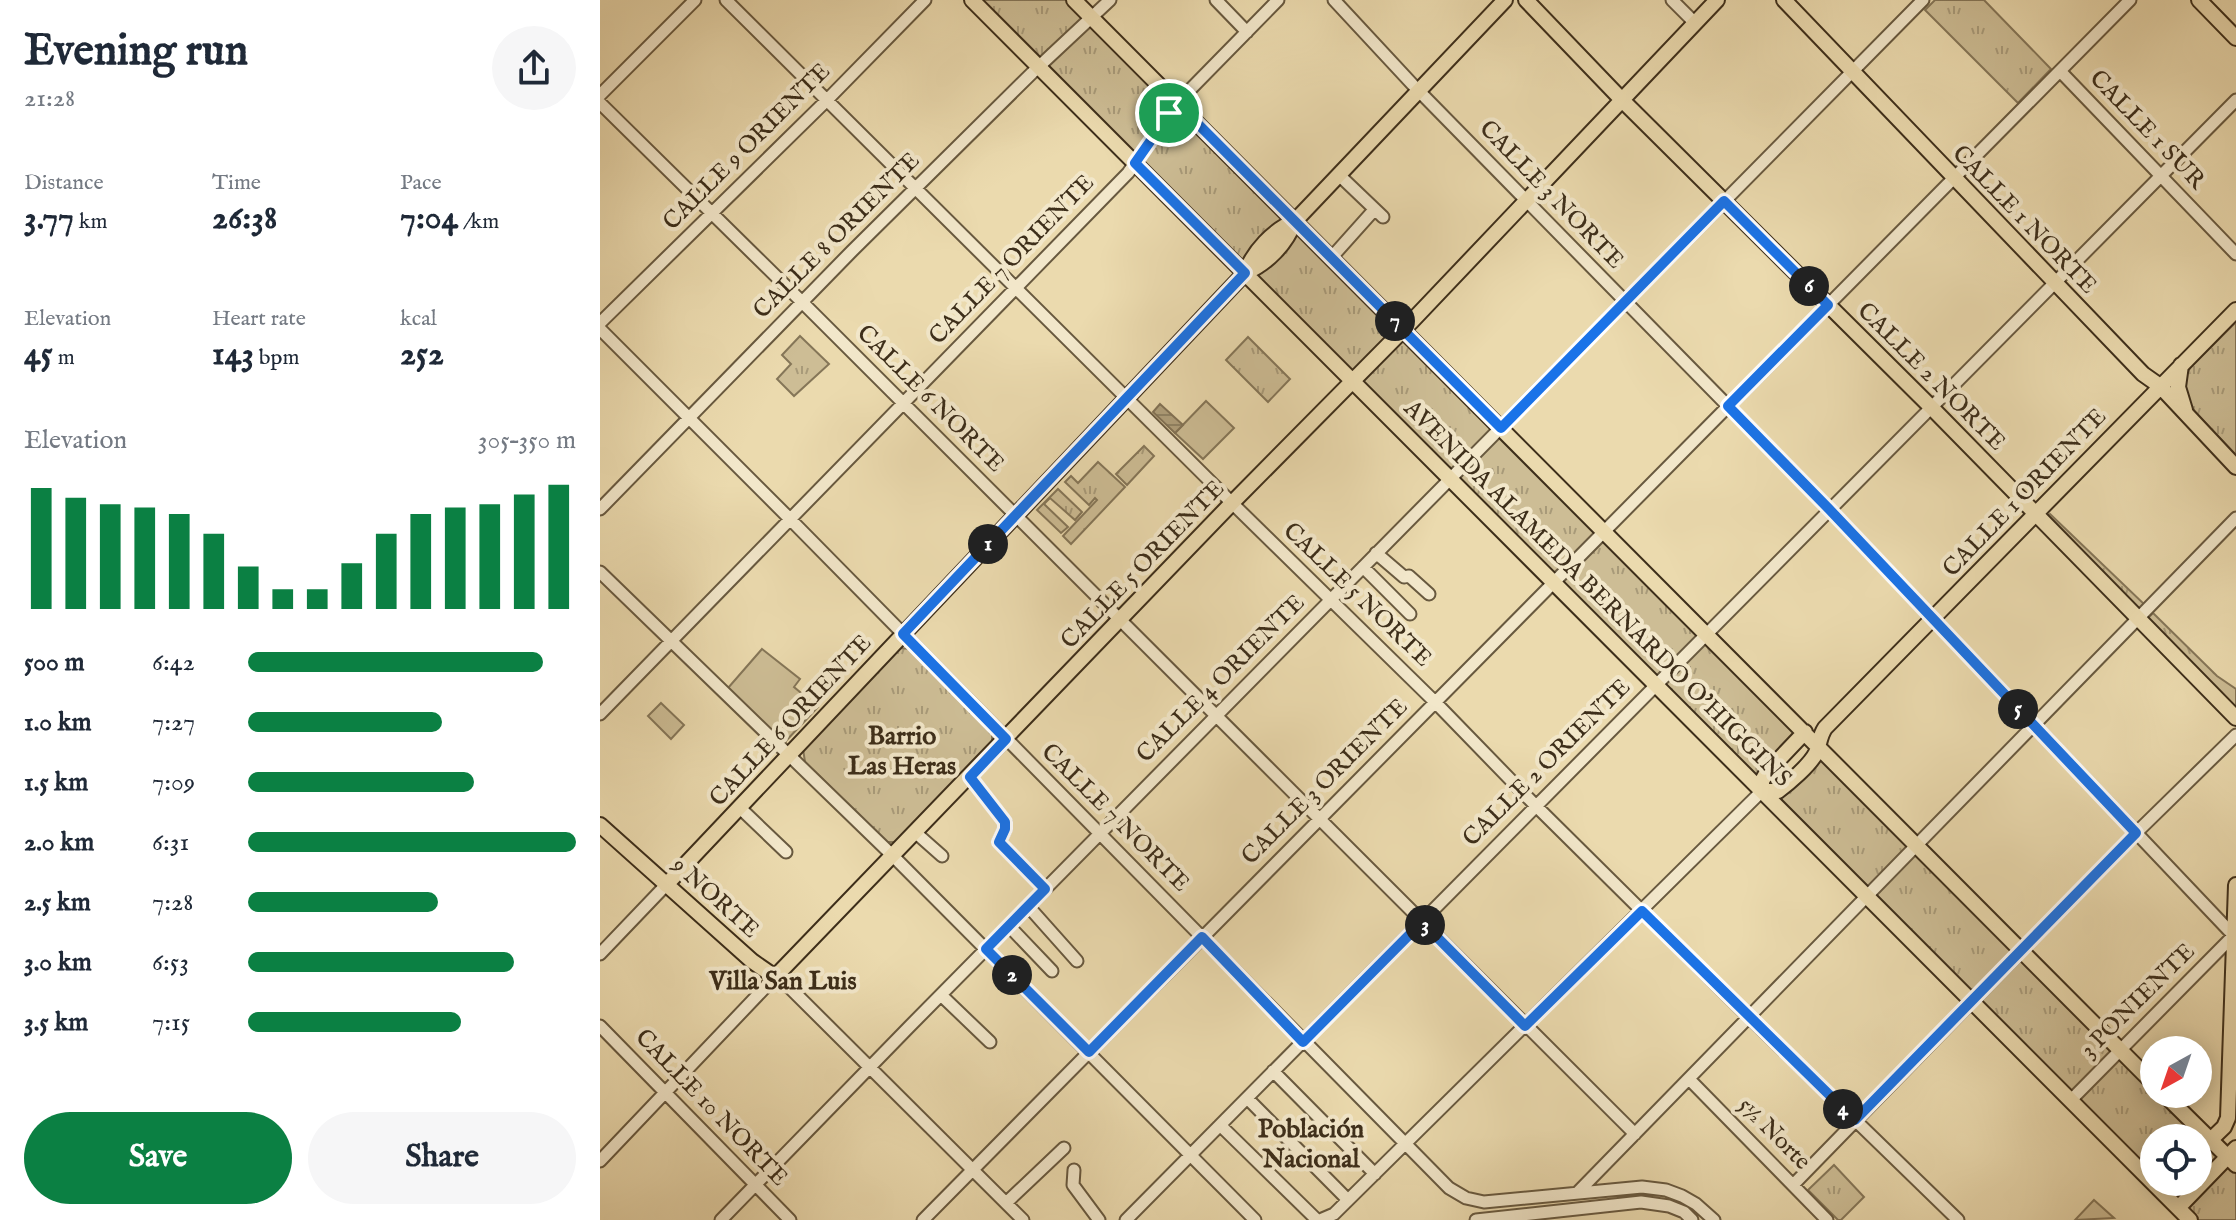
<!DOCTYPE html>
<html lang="en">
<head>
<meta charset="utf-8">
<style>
	:root { --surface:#fff; --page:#f6f6f7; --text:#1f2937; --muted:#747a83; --accent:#0b8043 }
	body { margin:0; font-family:"IM FELL English",serif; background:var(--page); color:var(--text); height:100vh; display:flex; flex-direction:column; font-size:30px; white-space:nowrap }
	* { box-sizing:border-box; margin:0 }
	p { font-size:26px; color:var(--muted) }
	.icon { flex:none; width:44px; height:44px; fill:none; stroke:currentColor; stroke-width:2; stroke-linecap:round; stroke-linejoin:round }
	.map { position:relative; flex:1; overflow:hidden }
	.panel { display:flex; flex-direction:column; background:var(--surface); width:600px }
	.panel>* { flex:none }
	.needle { width:52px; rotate:220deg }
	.fabs { position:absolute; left:1540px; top:1036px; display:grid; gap:16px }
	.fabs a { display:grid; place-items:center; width:72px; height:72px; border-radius:50%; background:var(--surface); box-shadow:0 4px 20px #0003; font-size:40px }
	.pin { position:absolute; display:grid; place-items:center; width:68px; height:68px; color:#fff; margin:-34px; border:4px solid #fff; border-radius:50%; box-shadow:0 2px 8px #0007 }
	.km { position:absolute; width:40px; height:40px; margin:-20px; border-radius:50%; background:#222; color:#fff; font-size:22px; line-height:40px; text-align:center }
	.round { display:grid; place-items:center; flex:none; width:84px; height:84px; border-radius:42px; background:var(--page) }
	.summary { display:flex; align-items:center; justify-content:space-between; height:136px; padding:0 24px }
	h1 { font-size:44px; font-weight:700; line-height:60px }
	.stats { display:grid; grid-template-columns:repeat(3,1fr); gap:12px; height:136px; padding:8px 24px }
	.stats div { display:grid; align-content:center }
	.stats b { font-size:34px; font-weight:700 }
	.stats small { font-size:22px; font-weight:400 }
	.stats p { font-size:22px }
	.chart { height:224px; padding:16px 24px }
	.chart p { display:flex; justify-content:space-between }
	.chart svg { width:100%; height:144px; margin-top:8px; stroke:var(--accent); stroke-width:6 }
	.primary-button { display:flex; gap:16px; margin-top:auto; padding:16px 24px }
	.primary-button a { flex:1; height:92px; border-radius:48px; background:var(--accent); color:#fff; font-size:32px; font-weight:700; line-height:92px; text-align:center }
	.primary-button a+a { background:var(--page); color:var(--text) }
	ul { padding:0 24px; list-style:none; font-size:26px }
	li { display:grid; grid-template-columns:128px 96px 1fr; align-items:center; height:60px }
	li i { height:20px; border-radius:10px; background:var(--accent) }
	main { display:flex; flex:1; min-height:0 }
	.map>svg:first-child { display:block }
</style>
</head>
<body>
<main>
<section class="panel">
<div class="summary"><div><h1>Evening run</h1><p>21:28</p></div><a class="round"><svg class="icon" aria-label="share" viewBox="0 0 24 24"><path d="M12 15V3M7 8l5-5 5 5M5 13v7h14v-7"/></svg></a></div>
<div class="stats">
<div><p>Distance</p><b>3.77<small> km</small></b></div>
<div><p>Time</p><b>26:38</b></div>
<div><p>Pace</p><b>7:04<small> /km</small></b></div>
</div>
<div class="stats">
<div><p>Elevation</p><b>45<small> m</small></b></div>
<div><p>Heart rate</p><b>143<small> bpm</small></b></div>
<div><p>kcal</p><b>252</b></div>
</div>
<div class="chart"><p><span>Elevation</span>305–350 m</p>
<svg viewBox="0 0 160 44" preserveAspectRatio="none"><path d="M5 44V7M15 44V10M25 44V12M35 44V13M45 44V15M55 44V21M65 44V31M75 44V38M85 44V38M95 44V30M105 44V21M115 44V15M125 44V13M135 44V12M145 44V9M155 44V6"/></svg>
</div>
<ul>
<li><b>500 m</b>6:42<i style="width:90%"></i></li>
<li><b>1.0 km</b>7:27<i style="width:59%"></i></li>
<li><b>1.5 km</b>7:09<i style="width:69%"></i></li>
<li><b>2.0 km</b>6:31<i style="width:100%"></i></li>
<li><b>2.5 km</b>7:28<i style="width:58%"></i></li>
<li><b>3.0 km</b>6:53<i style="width:81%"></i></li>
<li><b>3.5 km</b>7:15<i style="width:65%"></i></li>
</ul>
<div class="primary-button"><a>Save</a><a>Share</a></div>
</section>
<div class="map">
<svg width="1636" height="1220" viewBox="0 0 1636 1220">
	<defs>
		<pattern id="park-tufts" width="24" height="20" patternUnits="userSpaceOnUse" patternTransform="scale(2)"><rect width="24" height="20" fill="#cdbd95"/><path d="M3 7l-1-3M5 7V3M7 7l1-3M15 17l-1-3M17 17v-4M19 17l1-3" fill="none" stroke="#a89a79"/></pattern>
		<pattern id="water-rules" width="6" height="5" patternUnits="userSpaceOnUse" patternTransform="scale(2)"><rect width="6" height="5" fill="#b0a07c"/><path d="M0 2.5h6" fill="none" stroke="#908365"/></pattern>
	</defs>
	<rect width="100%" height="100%" fill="#ebdaae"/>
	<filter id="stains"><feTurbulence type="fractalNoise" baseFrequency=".0025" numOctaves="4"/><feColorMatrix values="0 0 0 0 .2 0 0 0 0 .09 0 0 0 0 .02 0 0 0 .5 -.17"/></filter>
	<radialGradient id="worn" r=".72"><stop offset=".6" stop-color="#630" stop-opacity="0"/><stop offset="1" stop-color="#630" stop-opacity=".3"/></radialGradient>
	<path fill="#cdbd95" stroke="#857658" stroke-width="2" d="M606,401l28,27 -31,31 -28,-26z
		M162,649l38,30 -6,8 24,20 -34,36 -56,-55z
		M61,703l23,22 -13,14 -23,-23z
		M1494,1200l20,18 -39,2z"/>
	<path fill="url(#park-tufts)" stroke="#857658" stroke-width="2" d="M377,0h91l215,217 -1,2 -41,43z
		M1335,0h49l67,69 -33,34 -93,-93z
		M698,232l498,496v7l-38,41 -2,1 -501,-500 1,-3z
		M1636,322v133l-52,-55 1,-23 5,-9z
		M200,336l29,28 -35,32 -17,-17 14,-15 -9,-9z
		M648,337l42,42 -22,23 -42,-42z
		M544,446l10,10 -27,29 -11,-11z
		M498,462l27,25 -54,57 -8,-8 34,-36 -2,-2 -6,7 -24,-23 6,-6 7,7z
		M458,489l24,23 -7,8 -25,-22 -6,6 24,23 -7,6 -24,-23z
		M1450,514l95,91 -8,9 -93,-96z
		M1553,613l64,63 19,13v25l-91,-93z
		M300,648l11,1 81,85v13l-95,95h-10l-82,-80 -2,-13z
		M1220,760h8l326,329v5h5l77,78v48h-39l-38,-38h39v-44h-44v39l-373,-374 1,-5z
		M1234,1165l30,32 -23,23h-3l-30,-30z"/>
	<path fill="url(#water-rules)" stroke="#827255" stroke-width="2" d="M560,404l23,21 -8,8 -22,-21z"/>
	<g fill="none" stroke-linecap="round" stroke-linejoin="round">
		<defs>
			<path id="minor" d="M126,0l506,503 203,199 100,103 214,212 209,203
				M616,0l31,32
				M734,0l79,85 416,424 407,429
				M1072,0l23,23
				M1460,71l176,183
				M0,95l95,-95
				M0,103l202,199 833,832
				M739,175l44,42
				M732,257l42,-47
				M0,323l227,-223 98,-100
				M0,329l190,190 659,669 17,10 18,4 158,-15 24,3 16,6 14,8 18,16
				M0,509l252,-258 180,-178 78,-73
				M776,553l28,24 5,-1 20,18
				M763,567l47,47
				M0,572l293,284 362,364
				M0,714l528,-541 49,-70 101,-103
				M370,777l35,45v7l-6,13 46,47
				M139,807l47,45
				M316,833l26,23
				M428,906l49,55
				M409,926l43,45
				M0,954l66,-69
				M341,995l49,47
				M0,1026l190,194
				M673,1071l102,103
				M1089,1079l138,141
				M647,1098l101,102
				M1471,1100l165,-167
				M620,1125l97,95
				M0,1161l175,-184 10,6 238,237
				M474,1170l-1,15 26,35
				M1193,1185l343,-352 100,-98
				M978,1192l658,-674
				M406,1203l58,-55
				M121,1220l188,-193 1014,-1027
				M323,1220l1207,-1220
				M526,1220l1110,-1120
				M720,1220l14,-6 428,-423
				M876,1220l165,-18 28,4 15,6 8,8"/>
			<path id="major" d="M372,0l1218,1220
				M474,0l1080,1084
				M926,0l96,100 309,307 305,311
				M1184,0l359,374 17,12 76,81
				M1599,0l37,38
				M645,273c23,-10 41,-29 50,-52l210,-221
				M1581,365l-3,22 7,23
				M1162,791h16c11,-8 32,-26 38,-38 4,-9 3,-16 9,-25l411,-418
				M1162,791v-10l5,-9 38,-40
				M0,825l152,136 23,16 457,-474 180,-182 305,-321
				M66,885l579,-612c9,-22 28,-43 50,-52
				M1564,1094l72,71
				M1598,1152l26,-25 4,-9 8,-233
				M1578,1208l58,-60"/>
		</defs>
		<use href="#minor" stroke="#68593f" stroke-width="15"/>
		<use href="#major" stroke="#3d2e1a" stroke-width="18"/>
		<use href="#minor" stroke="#f2e7ca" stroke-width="11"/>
		<use href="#major" stroke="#ebdaae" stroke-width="14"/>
	</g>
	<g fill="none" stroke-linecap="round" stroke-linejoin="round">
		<defs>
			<path id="route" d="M577,103l324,325 223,-227 104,104 -100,101 101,103 307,324 -281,287 -213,-209 -117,115 -103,-104 -119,120 -101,-105 -113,115 -103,-103 59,-60 -46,-47 6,-13v-7l-35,-45 36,-38 -103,-105 342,-361 -110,-110z"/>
		</defs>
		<use href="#route" stroke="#fff" stroke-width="16"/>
		<use href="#route" stroke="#1a73e8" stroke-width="10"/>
	</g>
	<g text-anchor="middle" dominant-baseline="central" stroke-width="8" stroke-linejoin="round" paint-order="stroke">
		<g font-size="24" fill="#3d2e1a" stroke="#f2e7ca">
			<text transform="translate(1547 130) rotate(46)">CALLE 1 SUR</text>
			<text transform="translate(147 147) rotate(-45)">CALLE 9 ORIENTE</text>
			<text transform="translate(951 195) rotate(46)">CALLE 3 NORTE</text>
			<text transform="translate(1424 220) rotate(46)">CALLE 1 NORTE</text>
			<text transform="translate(237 236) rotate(-45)">CALLE 8 ORIENTE</text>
			<text transform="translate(412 260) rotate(-46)">CALLE 7 ORIENTE</text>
			<text transform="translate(1331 377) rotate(45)">CALLE 2 NORTE</text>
			<text transform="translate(330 399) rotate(45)">CALLE 6 NORTE</text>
			<text transform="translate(1425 493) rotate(-46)">CALLE 1 ORIENTE</text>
			<text transform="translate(543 565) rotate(-46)">CALLE 5 ORIENTE</text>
			<text transform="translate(997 594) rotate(45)">AVENIDA ALAMEDA BERNARDO O'HIGGINS</text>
			<text transform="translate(757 595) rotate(44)">CALLE 5 NORTE</text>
			<text transform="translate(621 679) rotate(-45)">CALLE 4 ORIENTE</text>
			<text transform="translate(191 721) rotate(-47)">CALLE 6 ORIENTE</text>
			<text transform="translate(947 763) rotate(-45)">CALLE 2 ORIENTE</text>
			<text transform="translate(725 782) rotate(-45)">CALLE 3 ORIENTE</text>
			<text transform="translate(515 818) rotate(45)">CALLE 7 NORTE</text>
			<text transform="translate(115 898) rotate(42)">9 NORTE</text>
			<text transform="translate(1538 1001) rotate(-45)">3 PONIENTE</text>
			<text transform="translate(111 1108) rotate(46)">CALLE 10 NORTE</text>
			<text transform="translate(1174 1134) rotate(45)">5½ Norte</text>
		</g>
		<g font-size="26" font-weight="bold" fill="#3d2e1a" stroke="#f2e7ca">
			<text x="302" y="736">Barrio<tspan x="302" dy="30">Las Heras</tspan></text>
			<text x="183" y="981">Villa San Luis</text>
			<text x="711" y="1129">Población<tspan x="711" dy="30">Nacional</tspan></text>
		</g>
	</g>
	<rect width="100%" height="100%" filter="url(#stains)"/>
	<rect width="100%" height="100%" fill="url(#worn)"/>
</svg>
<div class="fabs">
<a><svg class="needle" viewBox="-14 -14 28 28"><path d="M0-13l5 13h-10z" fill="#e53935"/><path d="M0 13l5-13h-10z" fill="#747a83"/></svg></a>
<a><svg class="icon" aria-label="locate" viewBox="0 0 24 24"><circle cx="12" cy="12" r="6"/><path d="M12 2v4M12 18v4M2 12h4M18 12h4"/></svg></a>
</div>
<div class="pin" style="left:569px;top:113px;background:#1e9e55"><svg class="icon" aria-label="arrive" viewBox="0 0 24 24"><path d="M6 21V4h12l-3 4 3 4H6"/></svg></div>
<b class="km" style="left:388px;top:544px">1</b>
<b class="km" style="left:412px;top:975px">2</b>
<b class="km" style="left:825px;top:925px">3</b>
<b class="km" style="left:1243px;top:1109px">4</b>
<b class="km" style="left:1418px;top:709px">5</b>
<b class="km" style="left:1209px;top:286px">6</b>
<b class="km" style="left:795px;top:321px">7</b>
</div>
</main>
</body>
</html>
